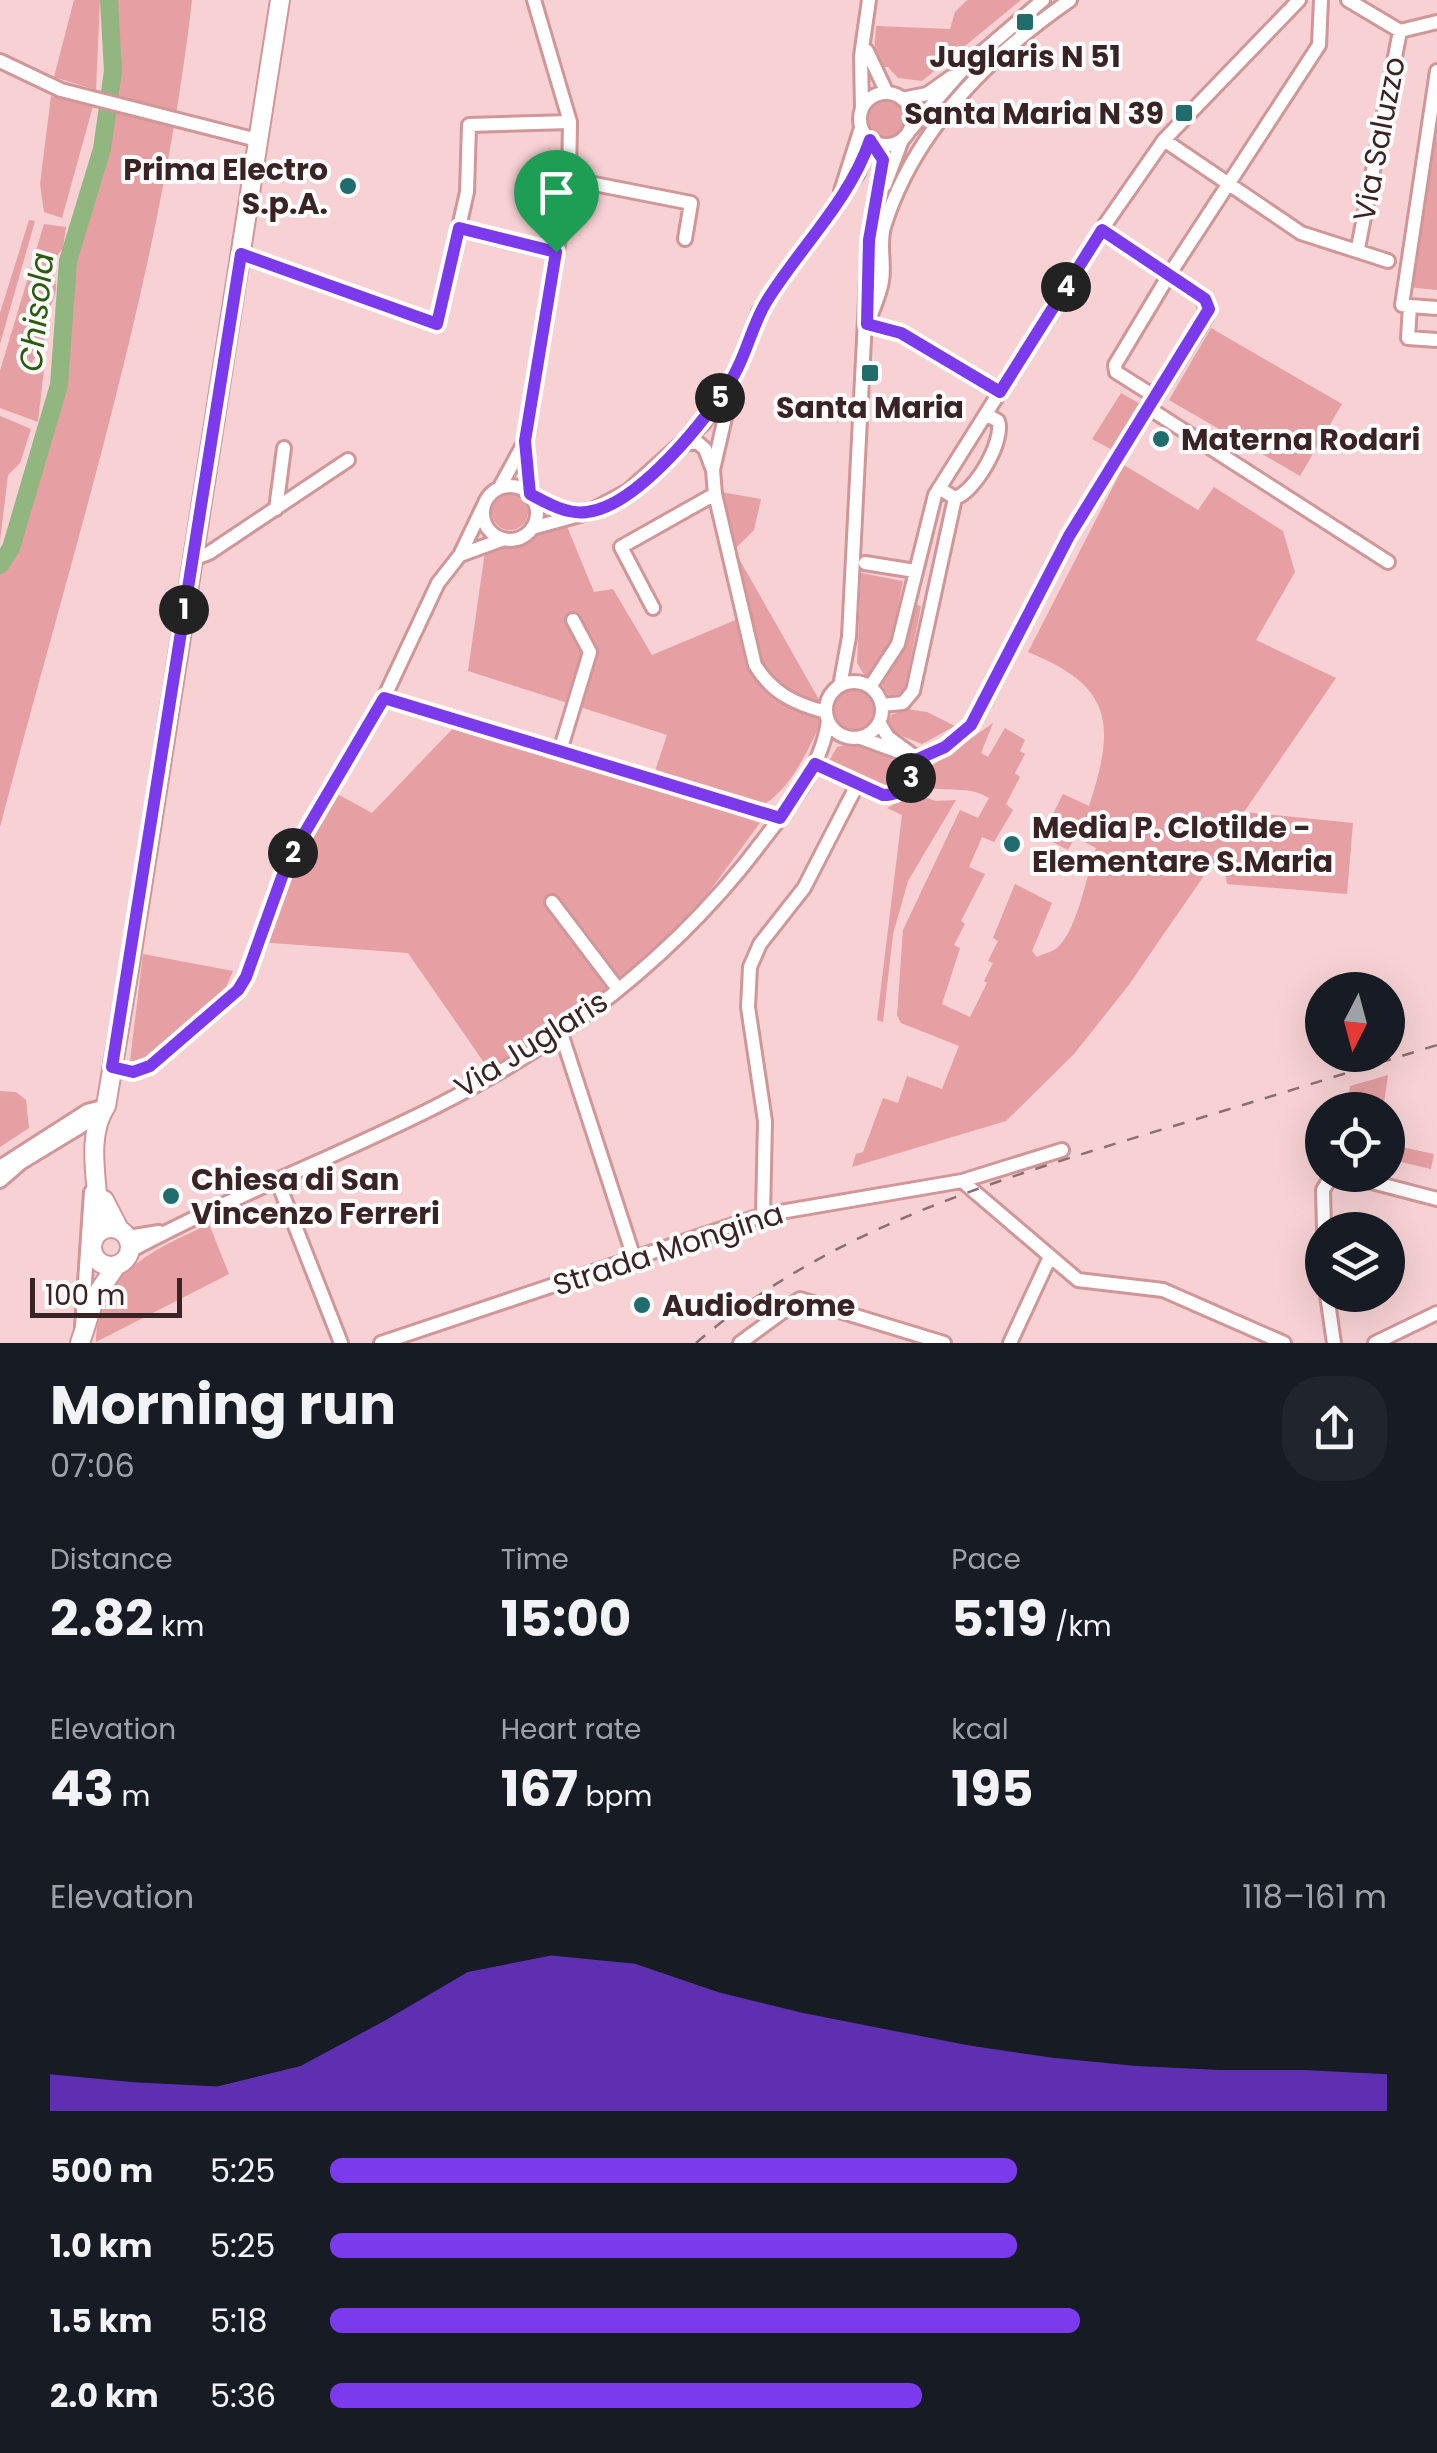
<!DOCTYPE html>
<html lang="en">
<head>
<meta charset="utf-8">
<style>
	:root { --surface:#171b24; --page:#20242c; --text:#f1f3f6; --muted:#9ea1a6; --accent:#7c3aed }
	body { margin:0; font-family:Poppins,sans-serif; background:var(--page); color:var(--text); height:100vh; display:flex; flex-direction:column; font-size:38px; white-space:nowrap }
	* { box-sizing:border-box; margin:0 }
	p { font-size:32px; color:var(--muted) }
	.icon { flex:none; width:55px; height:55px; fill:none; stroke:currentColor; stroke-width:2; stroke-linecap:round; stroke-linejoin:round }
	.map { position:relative; height:1343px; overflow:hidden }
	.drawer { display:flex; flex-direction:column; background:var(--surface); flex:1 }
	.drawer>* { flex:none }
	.needle { width:65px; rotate:186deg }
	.buttons { position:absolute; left:1305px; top:972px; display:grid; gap:20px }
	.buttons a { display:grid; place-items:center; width:100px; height:100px; border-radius:50%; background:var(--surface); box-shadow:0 10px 40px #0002; font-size:50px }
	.scale { position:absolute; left:30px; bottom:25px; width:152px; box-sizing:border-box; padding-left:10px; border:5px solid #3a2324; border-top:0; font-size:28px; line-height:35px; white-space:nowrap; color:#3a2324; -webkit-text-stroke:8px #fdfdfd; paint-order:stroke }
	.pin { position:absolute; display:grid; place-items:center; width:85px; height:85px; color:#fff; margin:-102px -42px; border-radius:50% 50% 50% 0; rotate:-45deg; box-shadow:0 0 10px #0007 }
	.pin .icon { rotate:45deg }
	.km { position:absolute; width:50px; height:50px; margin:-25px; border-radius:50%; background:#222; color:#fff; font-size:28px; line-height:50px; text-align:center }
	.round { display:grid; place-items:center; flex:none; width:105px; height:105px; border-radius:40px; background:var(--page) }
	.overview { display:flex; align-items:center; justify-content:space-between; height:170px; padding:0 50px }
	h1 { font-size:55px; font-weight:700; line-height:75px }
	.metrics { display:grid; grid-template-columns:repeat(3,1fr); gap:15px; height:170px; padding:10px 50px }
	.metrics div { display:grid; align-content:center }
	.metrics b { font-size:50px; font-weight:700 }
	.metrics small { font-size:28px; font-weight:400 }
	.metrics p { font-size:28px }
	.chart { height:280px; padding:20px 50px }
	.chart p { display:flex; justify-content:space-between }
	.chart svg { width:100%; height:180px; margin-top:10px; fill:var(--accent); opacity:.7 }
	ul { padding:0 50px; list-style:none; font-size:32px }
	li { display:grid; grid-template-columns:160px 120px 1fr; align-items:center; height:75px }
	li i { height:25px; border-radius:12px; background:var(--accent) }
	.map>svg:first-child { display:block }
</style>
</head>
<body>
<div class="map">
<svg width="1437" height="1343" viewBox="0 0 1437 1343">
	<rect width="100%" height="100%" fill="#f7d1d3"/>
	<path fill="#e69fa3" d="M74,0h26l-4,90 -42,-13z
		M111,0h81c-32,281 -121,554 -192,827v-255l11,-24 48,-163 9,-124 34,-112 11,-78z
		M967,0h54l-99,81 -24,-3 -10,-11h-10l-4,-13 2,-28 74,3 5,-17z
		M51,96l42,10 -31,112 -18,-6 -4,-28z
		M868 120a18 18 0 1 1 36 0a18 18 0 1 1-36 0Z
		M1429,136l8,1v153l-30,-3z
		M29,220l6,1 -35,123v-31z
		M44,224l22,3 -3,21 -14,18c14,21 5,39 -10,55l11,9 -20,36 14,2 -6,54 -38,-14v-37z
		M1211,328l131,76 -42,72 -131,-76z
		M1121,393l21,12 -28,46 -22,-12z
		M0,416l31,13 -11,34 -12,12 -8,66z
		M1124,465l74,45 16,-23 69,44 12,41 -39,68 80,38 -92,134 109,11 -6,71 -120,-10 -3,-17 -12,-3 -84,122 -54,68 -68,67 -154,46 4,-13 7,-2 20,-54 15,5 9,-27 35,13 17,-43 -58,-23 -4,-8 6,-85 57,-120 18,8 11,-20c-25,-15 -47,-3 -71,-14l8,-14 67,-47 -12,30 7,4 17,-29 20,12 -5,11 5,3 -10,19 5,4 -14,27 7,6 -19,32 -12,-5 -13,30 16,7 -24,47 4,3 -11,21 6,3 -18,56 28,13 17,-34 -3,-2 9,-18 -5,-2 10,-20 -5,-3 22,-54 37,19 -20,48 5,6c6,-3 18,-6 22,-11 19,-19 28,-72 37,-98l-21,-11 -7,13 -19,-10 12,-22 -8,-4 10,-20 26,12c27,-82 24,-120 -61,-154z
		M715,491l46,8 -7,31 -20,20 92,162c-15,31 -31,72 -61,92l-110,-33 12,-36 -199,-64 18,-127 77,-27 31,75 19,-3 39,66 86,-36z
		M492 512a18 18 0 1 1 36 0a18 18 0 1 1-36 0Z
		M861,573l42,8 -11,58 -18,35 -9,2 -8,-13z
		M910,603l11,3 -17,87 -15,3 -7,-11 18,-38z
		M834 710a20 20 0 1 1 40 0a20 20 0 1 1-40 0Z
		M907,709l20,3 28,14 -33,18 -35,-14 4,-15z
		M460,721l300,102 -89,120 -107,99 -72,32 -84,-121 -150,-11 72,-152 42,23z
		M846,745l22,2 31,16 -1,21 -16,5 -54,-26 9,-16z
		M914,794l22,7 20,-1 -48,81 -15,53 -10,88 -6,-2 25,-205 -15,-7z
		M143,954l90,17 -9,21 -80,69h-14z
		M1388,1075l-5,35h-36l3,-24z
		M0,1091l16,1 10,8 3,28 -29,19z
		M1388,1144l46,10 -3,15 -43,-10z
		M209,1224l20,50 -133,68c0,-69 60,-93 113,-118z"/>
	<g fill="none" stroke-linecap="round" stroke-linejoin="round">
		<path stroke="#91b67f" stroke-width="18" d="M0,565l11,-17 48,-163 9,-124 34,-112 11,-78 -4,-71"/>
		<defs>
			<path id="minor" d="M534,0l36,122 -1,57 -44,262 5,53 25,14 32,5
				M1348,0l52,31 37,-9
				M867,51l20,42
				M0,61l61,29 196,50
				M860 119a26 26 0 1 1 52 0a26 26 0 1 1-52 0Z
				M902,99l25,-5 24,-17
				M862,109l-1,-53 8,-56
				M910,130l56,-64 77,-66
				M1164,140l137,93 87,28
				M569,179l122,24 -6,36
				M885,185l17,-45
				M841,191l20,-63
				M459,229l97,24
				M1358,248l42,-217
				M241,253l196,71 30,-132 2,-67 101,-3
				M1410,306l-8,-1 35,-234
				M1437,308l-27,-2 -2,32 29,2
				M1000,392l-99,-59 -34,-8c5,-14 13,-30 15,-44 3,-17 -3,-36 2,-54 30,-97 104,-170 186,-227
				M1154,396l-38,-24 -1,-7 54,-90 150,-230 2,-45
				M1147,407l241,155
				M683,444l14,-2 8,7 8,21 19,-83
				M713,470l2,24 40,171c17,28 40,39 71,47
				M483 513a27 27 0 1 1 54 0a27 27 0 1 1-54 0Z
				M500,487l24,-44
				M955,498c20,-6 50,-58 43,-77l-12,-7
				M276,509l8,-61
				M532,528l55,-15 41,-22 76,-68 33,-53 22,-58 99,-139 11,-33
				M460,555l44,-16
				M193,559l16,-6 139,-93
				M865,563l50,8
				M653,608l-32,-61 94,-53
				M826 710a28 28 0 1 1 56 0a28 28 0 1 1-56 0Z
				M840,686l9,-49 20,-397 14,-80 -7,-17
				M870,687l28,-43 37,-149 167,-266 62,-89 135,-140
				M384,698l396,120
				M882,705l21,-2 10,-12 42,-193 -16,-10
				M880,724l8,13 30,22
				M861,738l57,21 27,-12 26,-22 98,-189 137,-219 -1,-18 -103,-70
				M560,751l30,-99 -17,-32
				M815,764l68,31c24,0 29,-16 35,-36
				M552,902l66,87
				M561,1033l74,228
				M112,1067l21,5 17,-6 87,-76 9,-13 41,-114 97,-165 54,-115 22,-28 24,-50
				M0,1167l87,-56 19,-5
				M1345,1175l92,24
				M277,1180l64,163
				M0,1181l22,-19 66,-40 11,1
				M962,1181l116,99 85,10 121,53
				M763,1215l2,-94 -17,-114 2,-40 10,-23 44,-56 53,-103
				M1324,1230l-1,-40 9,-15
				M128,1237l31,-5
				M130,1251c140,-76 302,-127 432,-219 76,-53 147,-119 202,-193 27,-35 58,-73 64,-118
				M1327,1295l7,48
				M82,1327l9,-135
				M381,1343l382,-128 199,-34 100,-31
				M740,1343l60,-44 144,44
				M1010,1343l39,-84
				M1375,1343l62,-30"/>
			<path id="major" d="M104,1200l15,29
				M92 1247a19 19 0 1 1 38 0a19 19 0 1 1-38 0Z
				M99,1232c2,-39 -16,-92 7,-126l24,-142 150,-964
				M80,1343l15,-46 21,-31"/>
		</defs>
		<use href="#minor" stroke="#d19698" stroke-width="18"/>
		<use href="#major" stroke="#d19698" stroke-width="22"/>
		<use href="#minor" stroke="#fff" stroke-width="12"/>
		<use href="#major" stroke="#fff" stroke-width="18"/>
		<path stroke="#8d6f70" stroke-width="2.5" stroke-dasharray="12 12" stroke-linecap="butt" d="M696,1343c129,-111 291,-160 451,-209 97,-29 193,-59 290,-89"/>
	</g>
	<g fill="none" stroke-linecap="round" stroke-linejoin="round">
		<defs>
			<path id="route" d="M870,140l13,20 -14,80 -2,84 34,9 99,59 102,-162 103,69 4,10 -140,227 -98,189 -26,22 -27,12c-6,20 -11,36 -35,36l-68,-31 -35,54 -396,-120 -97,165 -41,114 -8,13 -88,76 -17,6 -21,-5 129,-813 196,70 22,-96 97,24 -31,189 5,53c17,9 37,21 57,18 50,-5 123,-96 147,-137 14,-25 19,-53 34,-76 34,-54 81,-98 102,-159z"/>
		</defs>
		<use href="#route" stroke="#fff" stroke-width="20"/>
		<use href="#route" stroke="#7c3aed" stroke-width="12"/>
	</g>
	<g fill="#216d6d" stroke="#fdfdfd" stroke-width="4">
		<rect x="1015" y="12" width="20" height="20" rx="5"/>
		<rect x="1174" y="103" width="20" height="20" rx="5"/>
		<circle cx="348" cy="186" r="10"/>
		<rect x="860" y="363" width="20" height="20" rx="5"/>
		<circle cx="1161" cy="439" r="10"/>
		<circle cx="1012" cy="844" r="10"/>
		<circle cx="171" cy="1196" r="10"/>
		<circle cx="642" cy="1305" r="10"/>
	</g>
	<g text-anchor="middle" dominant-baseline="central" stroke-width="8" stroke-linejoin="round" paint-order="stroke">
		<g font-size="30" font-weight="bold" fill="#3a2324" stroke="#fdfdfd" text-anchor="start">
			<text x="1025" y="56" text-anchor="middle">Juglaris N 51</text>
			<text x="1164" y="113" text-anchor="end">Santa Maria N 39</text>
			<text x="328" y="169" text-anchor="end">Prima Electro<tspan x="328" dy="34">S.p.A.</tspan></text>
			<text x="870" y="407" text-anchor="middle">Santa Maria</text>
			<text x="1181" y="439">Materna Rodari</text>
			<text x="1032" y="827">Media P. Clotilde -<tspan x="1032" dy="34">Elementare S.Maria</tspan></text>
			<text x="191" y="1179">Chiesa di San<tspan x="191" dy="34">Vincenzo Ferreri</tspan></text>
			<text x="662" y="1305">Audiodrome</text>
		</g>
		<g font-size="30" fill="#3a2324" stroke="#fdfdfd">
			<text transform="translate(1379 139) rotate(-79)">Via Saluzzo</text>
			<text transform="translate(531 1044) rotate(-32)">Via Juglaris</text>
			<text transform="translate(668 1249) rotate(-18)">Strada Mongina</text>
		</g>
		<g font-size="32" font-style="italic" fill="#2d5b0d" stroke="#fdfdfd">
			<text transform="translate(36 312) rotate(-84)">Chisola</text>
		</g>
	</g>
</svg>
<div class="buttons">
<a><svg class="needle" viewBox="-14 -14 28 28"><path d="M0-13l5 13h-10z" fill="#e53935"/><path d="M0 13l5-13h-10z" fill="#9ea1a6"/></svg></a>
<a><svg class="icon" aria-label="locate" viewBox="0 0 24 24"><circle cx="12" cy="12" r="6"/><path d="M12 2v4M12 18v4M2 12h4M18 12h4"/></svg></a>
<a><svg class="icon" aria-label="layers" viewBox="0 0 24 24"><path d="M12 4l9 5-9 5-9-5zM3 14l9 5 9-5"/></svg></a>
</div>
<div class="scale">100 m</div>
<div class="pin" style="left:556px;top:252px;background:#1e9e55"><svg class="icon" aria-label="arrive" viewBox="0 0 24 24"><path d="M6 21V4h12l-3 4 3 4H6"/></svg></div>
<b class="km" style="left:184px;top:610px">1</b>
<b class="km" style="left:293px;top:853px">2</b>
<b class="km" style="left:911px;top:778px">3</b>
<b class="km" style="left:1066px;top:287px">4</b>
<b class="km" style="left:720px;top:398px">5</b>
</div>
<section class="drawer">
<div class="overview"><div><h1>Morning run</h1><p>07:06</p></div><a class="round"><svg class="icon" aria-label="share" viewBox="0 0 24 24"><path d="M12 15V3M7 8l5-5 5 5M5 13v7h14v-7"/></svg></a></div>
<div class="metrics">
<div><p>Distance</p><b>2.82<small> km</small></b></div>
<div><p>Time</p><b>15:00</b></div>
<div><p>Pace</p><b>5:19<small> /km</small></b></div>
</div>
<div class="metrics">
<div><p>Elevation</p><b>43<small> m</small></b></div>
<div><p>Heart rate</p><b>167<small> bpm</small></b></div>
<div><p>kcal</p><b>195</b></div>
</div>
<div class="chart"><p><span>Elevation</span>118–161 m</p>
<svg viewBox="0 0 160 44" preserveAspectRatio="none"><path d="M0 44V35L10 37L20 38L30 33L40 22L50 10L60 6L70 8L80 15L90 20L100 24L110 28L120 31L130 33L140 34L150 34L160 35V44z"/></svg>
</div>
<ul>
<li><b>500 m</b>5:25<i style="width:65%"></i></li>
<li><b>1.0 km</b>5:25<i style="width:65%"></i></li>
<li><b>1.5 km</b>5:18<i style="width:71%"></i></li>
<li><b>2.0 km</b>5:36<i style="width:56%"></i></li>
</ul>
</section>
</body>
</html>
